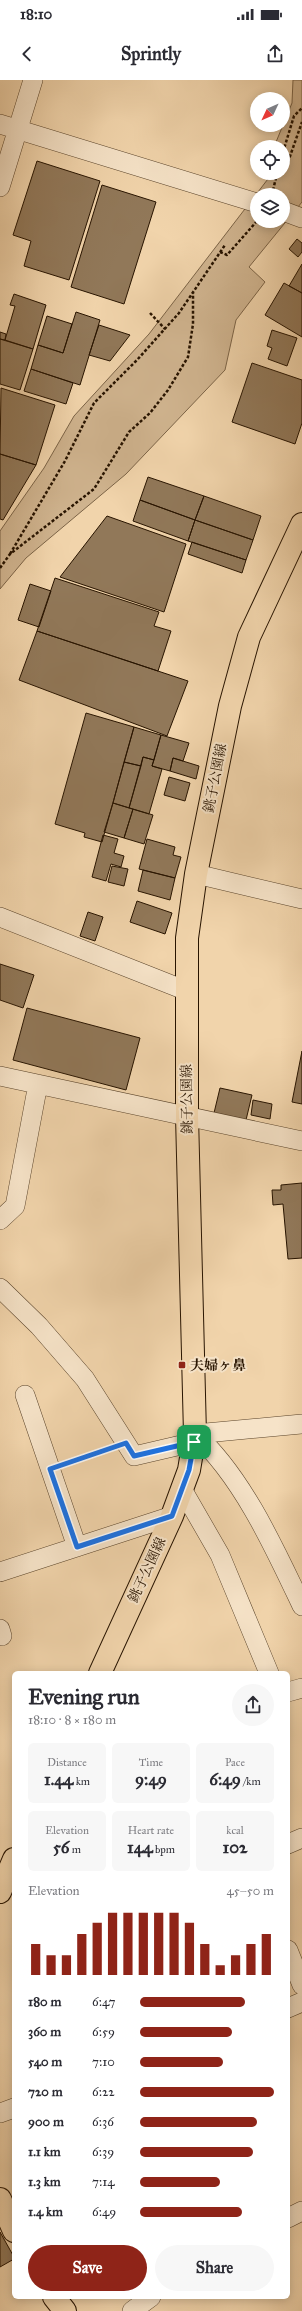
<!DOCTYPE html>
<html lang="en">
<head>
<meta charset="utf-8">
<style>
	:root { --surface:#fff; --page:#f7f7f7; --text:#2b2b33; --muted:#7c7c81; --accent:#8f2418 }
	body { margin:0; font-family:"IM FELL Great Primer","Noto Serif JP",serif; background:var(--page); color:var(--text); height:100vh; display:flex; flex-direction:column; font-size:15px; white-space:nowrap }
	* { box-sizing:border-box; margin:0 }
	p { font-size:13px; color:var(--muted) }
	.icon { flex:none; width:22px; height:22px; fill:none; stroke:currentColor; stroke-width:2; stroke-linecap:round; stroke-linejoin:round }
	.map { position:relative; flex:1; overflow:hidden }
	.sheet { position:absolute; left:12px; top:1591px; width:278px; height:628px; display:flex; flex-direction:column; background:var(--surface); border-radius:6px; box-shadow:0 2px 10px #0003 }
	.sheet>* { flex:none }
	.needle { width:26px; rotate:226deg }
	.fabs { position:absolute; left:250px; top:12px; display:grid; gap:8px }
	.fabs a { display:grid; place-items:center; width:40px; height:40px; border-radius:50%; background:var(--surface); box-shadow:0 2px 10px #0003; font-size:20px }
	.pin { position:absolute; display:grid; place-items:center; width:34px; height:34px; color:#fff; margin:-17px; border-radius:8px; box-shadow:0 2px 6px #0006 }
	.round { display:grid; place-items:center; flex:none; width:42px; height:42px; border-radius:21px; background:var(--page) }
	.head { display:flex; align-items:center; justify-content:space-between; height:68px; padding:0 16px }
	h1 { font-size:22px; font-weight:800; line-height:30px }
	.stats { display:grid; grid-template-columns:repeat(3,1fr); gap:6px; height:68px; padding:4px 16px }
	.stats div { display:grid; align-content:center; border-radius:6px; background:var(--page); text-align:center }
	.stats b { font-size:17px; font-weight:800 }
	.stats small { font-size:11px; font-weight:400 }
	.stats p { font-size:11px }
	.chart { height:112px; padding:8px 16px }
	.chart p { display:flex; justify-content:space-between }
	.chart svg { width:100%; height:72px; margin-top:4px; stroke:var(--accent); stroke-width:6 }
	.action { display:flex; gap:8px; margin-top:auto; padding:8px 16px }
	.action a { flex:1; height:46px; border-radius:24px; background:var(--accent); color:#fff; font-size:16px; font-weight:800; line-height:46px; text-align:center }
	.action a+a { background:var(--page); color:var(--text) }
	ul { padding:0 16px; list-style:none; font-size:13px }
	li { display:grid; grid-template-columns:64px 48px 1fr; align-items:center; height:30px }
	li i { height:10px; border-radius:5px; background:var(--accent) }
	.status { display:flex; justify-content:space-between; align-items:center; height:28px; padding:0 20px; background:var(--surface); direction:ltr }
	.status svg { height:11px; fill:currentColor }
	header { display:flex; justify-content:space-between; align-items:center; height:52px; padding:0 16px; background:var(--surface); font-size:18px; font-weight:800 }
	.map>svg:first-child { display:block }
</style>
</head>
<body>
<div class="status"><b>18:10</b><svg viewBox="0 0 49 12"><path d="M0 12V9h3v3zM5 12V6h3v6zM10 12V3h3v9zM15 12V0h3v12zM26 1h20v11H26zM47 4h2v5h-2z"/></svg></div>
<header><svg class="icon" aria-label="back" viewBox="0 0 24 24"><path d="M15 5l-7 7 7 7"/></svg>Sprintly<svg class="icon" aria-label="share" viewBox="0 0 24 24"><path d="M12 15V3M7 8l5-5 5 5M5 13v7h14v-7"/></svg></header>
<div class="map">
<svg width="302" height="2231" viewBox="0 0 302 2231">
	<rect width="100%" height="100%" fill="#f1d4ab"/>
	<filter id="stains"><feTurbulence type="fractalNoise" baseFrequency=".005" numOctaves="4"/><feColorMatrix values="0 0 0 0 .2 0 0 0 0 .09 0 0 0 0 .02 0 0 0 .5 -.17"/></filter>
	<radialGradient id="worn" r=".72"><stop offset=".6" stop-color="#630" stop-opacity="0"/><stop offset="1" stop-color="#630" stop-opacity=".3"/></radialGradient>
	<path fill="#cfb38e" stroke="#7c6447" fill-rule="evenodd" d="M293,0h9v122l-53,65 16,15 -29,38 -11,50 -99,104 -100,84 -26,31v-58l44,-63 30,-52 75,-82 122,-159 -1,-2h13v-26h-9l18,-44zM257,115h26v26h-26z"/>
	<path fill="#917859" stroke="#281400" d="M37,81l63,20 -31,99 -45,-14 7,-25 -18,-6z
		M102,105l54,17 -32,102 -53,-17z
		M297,159l5,4v9l-4,5 -9,-8z
		M302,184v29l-13,-7z
		M284,203l18,10v44l-37,-22z
		M14,214l32,11 -13,44 -28,-9 10,-34 -5,-1z
		M76,232l24,8 -20,65 -49,-16 7,-24 25,8z
		M47,236l25,8 -9,29 -25,-8z
		M99,245l31,10 -20,26 -21,-6z
		M272,250l25,8 -10,28 -19,-7 4,-11 -5,-2z
		M0,252l6,2 -1,6 -5,-1z
		M0,259l33,10 -13,41 -20,-6z
		M252,283l50,17v43l-7,21 -63,-22z
		M31,289l42,14 -7,21 -42,-13z
		M1,308l54,17 -19,60 -36,-11z
		M0,374l36,11 -33,55 -3,-1z
		M148,397l56,19 -9,24 -55,-20z
		M204,416l57,20 -8,24 -58,-20z
		M140,420l55,20 -7,21 -55,-20z
		M107,436l79,28 -22,68 -104,-35z
		M195,440l58,20 -7,20 -58,-19z
		M192,462l54,18 -4,13 -54,-19z
		M55,498l104,34 -5,14 17,5 -13,40 -121,-40z
		M30,504l21,7 -12,36 -21,-7z
		M37,551l151,50 -21,55 -148,-56z
		M86,633l48,14 -32,115 -18,-5 1,-4 -30,-9z
		M134,647l27,8 -7,25 -11,-3 -2,9 -17,-4z
		M161,655l28,8 -6,18 -10,-3 -3,13 -18,-5z
		M143,677l11,3 -2,6 10,3 -13,45 -20,-6z
		M173,678l26,8 -3,13 -26,-8z
		M124,682l17,4 -12,42 -16,-5z
		M169,697l21,6 -5,18 -21,-6z
		M113,723l20,6 -9,29 -20,-6z
		M133,729l20,6 -9,29 -20,-6z
		M103,755l15,4 -4,14 10,3 -3,11 -10,-3 -5,17 -14,-4z
		M147,759l28,8 -2,8 8,2 -6,21 -36,-9z
		M112,786l16,3 -4,17 -16,-4z
		M143,790l32,8 -5,22 -32,-9z
		M137,821l35,12 -7,21 -35,-12z
		M88,832l15,5 -8,24 -15,-5z
		M0,884l34,11 -11,33 -23,-8z
		M27,928l113,30 -14,52 -113,-30z
		M302,971v53l-10,-2z
		M220,1008l32,7 -6,25 -32,-7z
		M253,1020l19,4 -2,15 -19,-4z
		M302,1103v75l-14,1 -5,-55 -10,1 -1,-15h9v-5z
		M0,2152l14,25v2l-14,8z"/>
	<g fill="none" stroke-linecap="round" stroke-linejoin="round">
		<defs>
			<path id="minor" d="M0,44l257,79
				M0,107l33,-107
				M283,131l19,7
				M196,794l106,25
				M0,837l187,74
				M0,996l302,65
				M0,1140l15,-14 23,-122
				M0,1208l39,38 46,53 49,77 60,-14
				M25,1315l52,152
				M195,1354c47,42 80,115 107,172
				M195,1354l107,-10
				M182,1409l38,66 49,118
				M0,1492l172,-56
				M0,1549l2,7
				M288,1612l14,-4
				M288,1764l14,-6
				M288,1870l14,35
				M288,1928l14,-6
				M0,2033l14,-5
				M288,2138l14,-7
				M132,2231l19,-14"/>
			<path id="major" d="M100,1593l72,-157 17,-46 6,-36 -8,-318v-178l9,-64 34,-168 19,-69 53,-113
				M0,1812l14,-33
				M0,2119l14,32
				M54,2217l11,14"/>
		</defs>
		<use href="#minor" stroke="#5a442b" stroke-width="20"/>
		<use href="#major" stroke="#281400" stroke-width="24"/>
		<path stroke="#281400" stroke-width="2.5" stroke-dasharray="3 2" stroke-linecap="butt" d="M283,72l11,-36 8,-8
			M288,82l14,-40
			M272,115l5,-22
			M220,172l7,3 30,-34
			M150,233l15,16
			M10,474l55,-93 29,-58 43,-43 42,-47 46,-68
			M0,488l10,-14 84,-65 35,-57 21,-19 18,-23 20,-33 5,-33v-32
			M66,1384l44,-16"/>
		<use href="#minor" stroke="#f6e3c8" stroke-width="19"/>
		<use href="#major" stroke="#f1d4ab" stroke-width="22"/>
	</g>
	<g fill="none" stroke-linecap="round" stroke-linejoin="round">
		<defs>
			<path id="route" d="M194,1362l-5,28 -17,46 -95,31 -27,-78 76,-26 8,13z"/>
		</defs>
		<use href="#route" stroke="#fff" stroke-width="8"/>
		<use href="#route" stroke="#1a73e8" stroke-width="5"/>
	</g>
	<rect fill="#8f2418" stroke="#f6e3c8" stroke-width="1.5" x="178" y="1281" width="8" height="8" rx="2"/>
	<g text-anchor="middle" dominant-baseline="central" stroke-width="4" stroke-linejoin="round" paint-order="stroke">
		<g font-size="14" fill="#281400" stroke="#f6e3c8">
			<text transform="translate(215 698) rotate(-79)">銚子公園線</text>
			<text transform="translate(187 1019) rotate(-91)">銚子公園線</text>
			<text transform="translate(147 1490) rotate(-65)">銚子公園線</text>
		</g>
		<g font-size="14" font-weight="bold" fill="#281400" stroke="#f6e3c8" text-anchor="start">
			<text x="190" y="1285">夫婦ヶ鼻</text>
		</g>
	</g>
	<rect width="100%" height="100%" filter="url(#stains)"/>
	<rect width="100%" height="100%" fill="url(#worn)"/>
</svg>
<div class="fabs">
<a><svg class="needle" viewBox="-14 -14 28 28"><path d="M0-13l5 13h-10z" fill="#e53935"/><path d="M0 13l5-13h-10z" fill="#7c7c81"/></svg></a>
<a><svg class="icon" aria-label="locate" viewBox="0 0 24 24"><circle cx="12" cy="12" r="6"/><path d="M12 2v4M12 18v4M2 12h4M18 12h4"/></svg></a>
<a><svg class="icon" aria-label="layers" viewBox="0 0 24 24"><path d="M12 4l9 5-9 5-9-5zM3 14l9 5 9-5"/></svg></a>
</div>
<div class="pin" style="left:194px;top:1362px;background:#1e9e55"><svg class="icon" aria-label="arrive" viewBox="0 0 24 24"><path d="M6 21V4h12l-3 4 3 4H6"/></svg></div>
<section class="sheet">
<div class="head"><div><h1>Evening run</h1><p>18:10 · 8 × 180 m</p></div><a class="round"><svg class="icon" aria-label="share" viewBox="0 0 24 24"><path d="M12 15V3M7 8l5-5 5 5M5 13v7h14v-7"/></svg></a></div>
<div class="stats">
<div><p>Distance</p><b>1.44<small> km</small></b></div>
<div><p>Time</p><b>9:49</b></div>
<div><p>Pace</p><b>6:49<small> /km</small></b></div>
</div>
<div class="stats">
<div><p>Elevation</p><b>56<small> m</small></b></div>
<div><p>Heart rate</p><b>144<small> bpm</small></b></div>
<div><p>kcal</p><b>102</b></div>
</div>
<div class="chart"><p><span>Elevation</span>45–50 m</p>
<svg viewBox="0 0 160 44" preserveAspectRatio="none"><path d="M5 44V25M15 44V32M25 44V32M35 44V19M45 44V12M55 44V6M65 44V6M75 44V6M85 44V6M95 44V6M105 44V12M115 44V25M125 44V38M135 44V32M145 44V25M155 44V19"/></svg>
</div>
<ul>
<li><b>180 m</b>6:47<i style="width:78%"></i></li>
<li><b>360 m</b>6:59<i style="width:69%"></i></li>
<li><b>540 m</b>7:10<i style="width:62%"></i></li>
<li><b>720 m</b>6:22<i style="width:100%"></i></li>
<li><b>900 m</b>6:36<i style="width:87%"></i></li>
<li><b>1.1 km</b>6:39<i style="width:84%"></i></li>
<li><b>1.3 km</b>7:14<i style="width:60%"></i></li>
<li><b>1.4 km</b>6:49<i style="width:76%"></i></li>
</ul>
<div class="action"><a>Save</a><a>Share</a></div>
</section>
</div>
</body>
</html>
